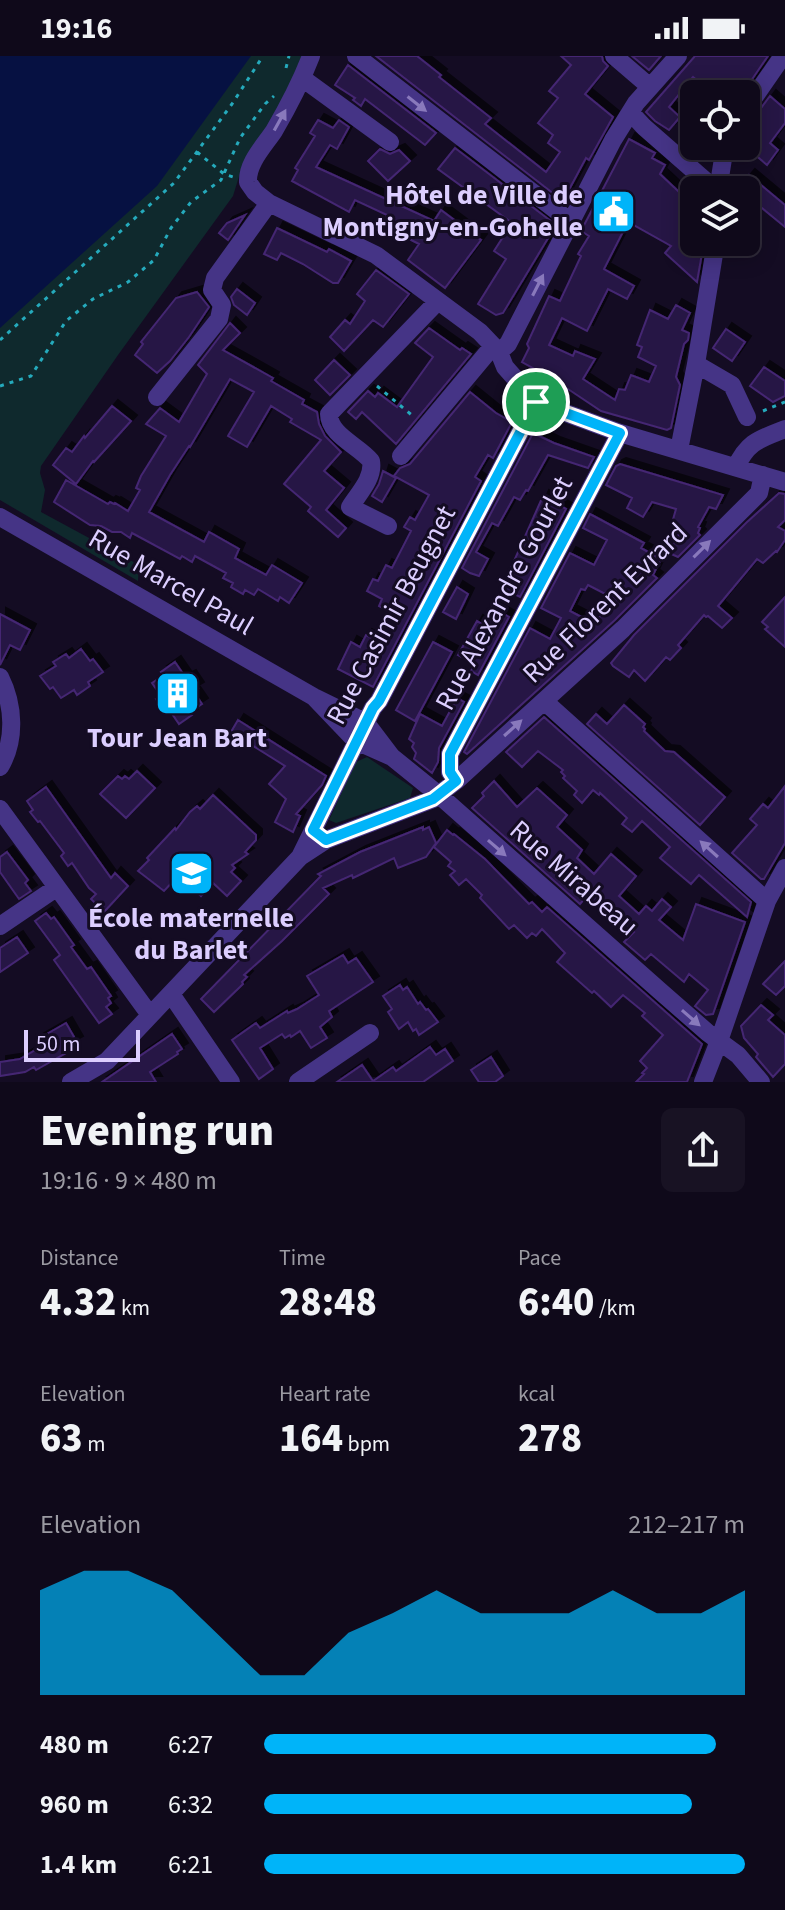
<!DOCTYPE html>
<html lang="en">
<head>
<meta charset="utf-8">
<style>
	:root { --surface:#0f091a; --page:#181223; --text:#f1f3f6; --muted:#9b9aa2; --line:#2f2a39; --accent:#00b4f9 }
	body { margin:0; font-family:"Source Sans 3",sans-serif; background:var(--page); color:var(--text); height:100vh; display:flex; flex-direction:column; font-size:30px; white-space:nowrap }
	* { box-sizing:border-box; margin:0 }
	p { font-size:26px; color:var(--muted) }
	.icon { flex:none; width:44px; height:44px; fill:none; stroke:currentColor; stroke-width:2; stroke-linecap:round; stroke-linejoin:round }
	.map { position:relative; height:1026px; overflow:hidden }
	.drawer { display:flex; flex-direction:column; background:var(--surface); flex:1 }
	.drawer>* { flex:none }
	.tools { position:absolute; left:680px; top:24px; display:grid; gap:16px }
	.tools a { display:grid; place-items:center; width:80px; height:80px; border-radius:12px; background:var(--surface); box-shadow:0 4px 20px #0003,0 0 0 2px var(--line); font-size:40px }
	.scale { position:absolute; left:24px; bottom:20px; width:116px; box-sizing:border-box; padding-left:8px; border:4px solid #dcceff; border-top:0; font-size:22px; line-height:28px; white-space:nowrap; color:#dcceff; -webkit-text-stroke:6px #140c23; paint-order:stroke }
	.pin { position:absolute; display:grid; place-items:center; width:68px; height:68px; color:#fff; margin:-34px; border:4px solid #fff; border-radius:50%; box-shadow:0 2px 8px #0007 }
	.round { display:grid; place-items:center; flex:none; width:84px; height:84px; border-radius:12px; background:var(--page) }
	.summary { display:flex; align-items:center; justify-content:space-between; height:136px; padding:0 40px }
	h1 { font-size:44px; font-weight:800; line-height:60px }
	.metrics { display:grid; grid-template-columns:repeat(3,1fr); gap:12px; height:136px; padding:8px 40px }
	.metrics div { display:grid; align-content:center }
	.metrics b { font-size:40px; font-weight:800 }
	.metrics small { font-size:22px; font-weight:400 }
	.metrics p { font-size:22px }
	.chart { height:224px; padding:16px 40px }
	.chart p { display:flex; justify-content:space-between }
	.chart svg { width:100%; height:144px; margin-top:8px; fill:var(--accent); opacity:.7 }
	ul { padding:0 40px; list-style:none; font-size:26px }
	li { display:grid; grid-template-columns:128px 96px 1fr; align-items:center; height:60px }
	li i { height:20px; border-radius:10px; background:var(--accent) }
	.status { display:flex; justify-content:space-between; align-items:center; height:56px; padding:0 40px; background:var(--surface); direction:ltr }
	.status svg { height:22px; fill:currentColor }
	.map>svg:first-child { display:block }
</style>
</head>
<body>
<div class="status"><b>19:16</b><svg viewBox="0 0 49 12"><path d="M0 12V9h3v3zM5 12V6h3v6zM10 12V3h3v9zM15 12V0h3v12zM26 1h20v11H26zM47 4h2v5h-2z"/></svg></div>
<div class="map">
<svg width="785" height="1026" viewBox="0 0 785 1026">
	<defs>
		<filter id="shadow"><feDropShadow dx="6" dy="-6" stdDeviation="0" flood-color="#0009"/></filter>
	</defs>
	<rect width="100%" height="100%" fill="#140c23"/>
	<path fill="#0f292d" d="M0,0h304l-15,34 -48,80 -8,26 -115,159 -77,111 -1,7 5,17 -4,22 98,53 -1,16 -138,-81z
		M367,701l46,31 -3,10 -74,25 -7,-3 27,-58z"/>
	<path fill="#061142" d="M0,0h251l-94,130 -157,142z"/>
	<path fill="#281745" stroke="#442773" stroke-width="2" fill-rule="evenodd" filter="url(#shadow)" d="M376,0h41l24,19 -2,2 52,41 -6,6 61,48 14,-20 -12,-9 5,-8 -15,-12 20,-25 -9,-7 22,-26 -10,-9h41l1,5 5,5 -23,28 28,23 -24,43 -3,-2 -23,43z
		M632,0h29l-12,14z
		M695,0h73l-26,38h-18l-19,-14 -4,4 -8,-7 -24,30 11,10 -11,13 -14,-9 -9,-9z
		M348,9l88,68 -11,12 -60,-46 -4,7 -8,-6 2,-2 -20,-13z
		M770,40l15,13v14l-15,20 8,7 -11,15 -21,-18 5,-6 -3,-4v-3l4,-14z
		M318,64l15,8 6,-8 10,7 -12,22 -7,-4 -14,22 118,54 7,-11 40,30 -36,48 -37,-28 11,-16 -22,-11 2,-6 -14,-7 2,-5 -32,-15 -6,12 -57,-31 6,-11 -3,-2 20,-32 -5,-3z
		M629,83l26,14 -3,5 13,7 -5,9 34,32v36h10l-7,40 -32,-29 6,-7 -43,-24 -24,47 30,17 -7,13 -19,-10 -21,42 -25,-13 -13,27 24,11 2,-5 20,8 -12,20 32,21 4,-11 6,1 6,-15 18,7 7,-16 -18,-9 4,-10 -5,-2 13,-35 18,9 8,-14 14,8 -8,17 7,3 -1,7 -4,4 -8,33 4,8 -9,43 -4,2 -66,-19 -33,-22 -5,7 -27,-21 2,-4 -16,-9 7,-14 -2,-4 22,-48 11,5 21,-45 -3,-2 11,-18 -8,-5z
		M455,92l101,77 -53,88 -7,2 -18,-11 28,-45 -12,-8 18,-28 -74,-54z
		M380,93l10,5 9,-4 11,11 -22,20 -20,-20z
		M749,119l36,30v22l-39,-32v-5l-8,-2z
		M245,159l-17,25 -9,-7 8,-10z
		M277,172l50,24 2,-3 22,12 -13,22h-5l-30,-19 -22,-11 -4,7 -13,-6z
		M376,214l33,24 -26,33 -10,-7 -29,31 -14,-14 15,-17 5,4 15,-23 -8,-7z
		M237,233l18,14 -8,12 -13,-10 -3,-8z
		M197,236l12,15 -20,30 -19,24 -13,12 -22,-18 8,-11 -2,-2 35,-44z
		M230,267l10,10 -17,17 50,28 -2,3 33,19 -2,4 15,8 2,12 6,12 16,16 -17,19 20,17 -18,22 20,18 -8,9 -30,-26 3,-4 -27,-23 37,-44 -31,-18 2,-3 -21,-13 -24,41 -19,-11 26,-44 -24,-13 -40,68 -1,-1 -19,29 -21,37 55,30 5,-10 30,17 -4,9 31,17 6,-10 30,18 -13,20 -9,-6 -2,4 -20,-12 -4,6 -9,-5 -2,4 -12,-7 2,-4 -10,-5 3,-5 -31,-17 -3,6 -10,-6 -2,3 -48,-26 -2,5 -9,-6h-9l-11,-6 -11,-1 -36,-23 12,-22 42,24 2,-2 4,2 1,-1 13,8 12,-21 -4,-2 5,-12 25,-40 -20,-12 14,-16 19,14 28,-48 -9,-9z
		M429,272l31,22 2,-2 9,6 -75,90 -34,-32 -6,7 -8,-7 20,-21 7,6 3,-4 19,14 36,-50 -18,-14z
		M726,273l19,13 -13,19 -19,-13z
		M334,304l16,15 -20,20 -15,-15z
		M764,311l21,14v15l-12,6 -23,-16z
		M470,336l26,21 16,9 -19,36 -5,-3 -13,22 6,4 -108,206 -35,-18 13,-27 9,5 6,-12 17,9 14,-28 -18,-10 3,-7 -15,-8 6,-12 5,2 8,-16 6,3 19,-37 -7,-4 6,-10 5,3 14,-25 -35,-19 6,-8 10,-4z
		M112,350l19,15 -37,41 -1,-1 -17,23 -23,-19 13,-17 6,4 12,-16 1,2z
		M533,377l21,10 40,14 -6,11 -40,-13 -20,36 -2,-1 -6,10 -6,-3 -16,29 -6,-3 -16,29 12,7 -9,17 -9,-3 -8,-5z
		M620,408l103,31 -7,14 -7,-2 -11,20 2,1 -2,5 2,2 -22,22 -9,-4 13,-25 -10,-5 4,-14 -24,-7 -9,15 -16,-9 5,-10 -26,-13 10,-19z
		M383,415l13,7 -14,24 -10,-6 7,-12z
		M779,437l6,1v26l-7,7 7,4v9l-8,12 -1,-1 -13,12 -6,-4 -39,47 14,12 -10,10 -14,-12 -2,1 -2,-2 -26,30 3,3 -11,12 -4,-3 -21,24 -11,-11 -5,7 -16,-11 -2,-3 23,-28 112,-112z
		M543,440l23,13 -46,88 -18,-9z
		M590,458l54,29 -3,5 20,11 -8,16 4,3 -42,42 -148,134 -3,-2 66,-124 20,11 11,-21 -20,-10 29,-55 24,12 13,-25 -24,-12zM588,529l29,15 -24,23 -23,-12 11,-22 4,1z
		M457,531l11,7 -12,25 -13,-7z
		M785,541v50l-20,-18 3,-2 -6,-5z
		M492,551l17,10 -31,58 -7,-4 4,-7 -17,-9 19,-34 5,3z
		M0,558l30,16 -10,20 -10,-5 -10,20z
		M433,586l19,10 -37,69 -19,-11z
		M81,593l9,12 3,-2 10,13 -15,10 2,4 -13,9 -3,-5 -13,8 -8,-11 -3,2 -10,-13 16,-10 -3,-4 13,-8 3,4z
		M175,606l11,16 4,-2 8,12 -5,3 9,13 -12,8 2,3 -13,9 -11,-16 -4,3 -8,-12 5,-3 -9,-13 12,-8 -3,-3z
		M457,642l7,4 -25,46 -1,14 -6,11 -18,-14 2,-6 -4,-6 2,-4 -5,-4 11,-25 22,12z
		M624,649l21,19 -2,3 2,2 -1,2 21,20 9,1 51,45 -25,28 -113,-101 9,-10 11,10z
		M544,661l207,185 -4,15 -48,-42 -8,9 -31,-26 10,-11 -28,-26 -10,11 -10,-8 5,-6 -27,-25 -1,2 -6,-5 -11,13 -8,-8 3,-4 -14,-13 2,-2 -4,-4 2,-2 -25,-19 -16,16 -16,-15z
		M238,664l88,56 -4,9 -26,29 4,2 -7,16 -18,-10 11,-23 -17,-15 16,-18 -54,-34z
		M137,715l18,17 -29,30 -26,-24 18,-18 4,3 3,-3 4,3z
		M494,725l23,26 20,-19 30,27 -10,12 25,23 -5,8 17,16 17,-20 25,22 -17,20 20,18 7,-8 6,5 10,-12 9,8 -12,13 24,20 13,-36 49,18 -32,92 -7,1 -11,-9 13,-16 -19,-16 -5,8 -33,-28 -6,6 -21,-18 10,-10 -26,-23 -4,4 -18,-16 -6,7 -108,-96 12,-12 -2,-3z
		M785,730v57l-21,36h-3l-29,-26 25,-28 -7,-6 13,-15 5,4z
		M46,731l65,91 4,-5 13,13 -24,26 -13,-13 5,-5 -7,-6 -17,-25 -4,3 -7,-10 3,-3 -24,-32 -2,1 -8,-10 3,-2 -6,-9z
		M213,739l43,40v5l-11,12 3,2 -16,11 3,3 -4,4 10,9 -14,15 -14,-13 -12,13 -22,-21 -15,16 -26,-20 11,-11 -2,-2 28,-30 1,2 14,-18 7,-6 3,3z
		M423,771v3l6,-3 7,16 -10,14 -28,11 -4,-10 -41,20 -1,-3 -29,13 6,6 -47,47 -38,34 3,2 -5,5 1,2 -29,28 -13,-13 120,-123 -3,-2 42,-22z
		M447,774l6,5 1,-1 31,25 44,45 3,-2 10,10 5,-5 155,137 -15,38h-51l8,-8 -2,-1 5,-5 -7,-7 23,-26 -21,-19 3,-3 -22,-18 -12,12 -17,-16 -2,2 -35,-31 8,-9 -23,-24 -6,7 -4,-3 -5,5 -13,-13 -5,4 -29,-31 2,-3 -16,-16 -7,6 -9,-10 5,-4 -7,-5 3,-4 -17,-15z
		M7,796l21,28 -3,3 6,8 -12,8 -19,-27v-15z
		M46,857l5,6 3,-2 20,28 -3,2 16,22 4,-2 20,29 -3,2 3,5 -5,4 6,7 -13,9 -45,-63 6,-5 -25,-34z
		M17,881l11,16 -28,19v-24z
		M343,899l5,8 8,-5 17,24 -44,29 3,6 -12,10 7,11 -16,10 -11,-17 -9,6 -1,-2 -5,3 -3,-4 -22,14 13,21 -14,10 -27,-39 24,-17 4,5 27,-17 1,2 9,-4 22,-14 -12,-19z
		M785,905v25l-9,9 -13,-11z
		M400,929l3,5 4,-3 11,17 2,-2 6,8 2,-1 10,13 -19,13 -3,-6 -3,2 -5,-9 -9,7 -11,-17 4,-3 -9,-13z
		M761,949l12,10 -5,5 17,15v29l-12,13 -17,-20 2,-3 -14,-16 -3,-12z
		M66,967l11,19 -13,7 2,4 -30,17 -2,-3 -9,5 -25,4v-14l20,-3 22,-13 -4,-7z
		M172,978l10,15 -5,3 1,2 -28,18 6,10h-54z
		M430,991l6,8 9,-6 8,12 -30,21h-86l25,-17 11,16 20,-14 3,4z
		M491,1001l12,19 -8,6h-16l-8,-12z"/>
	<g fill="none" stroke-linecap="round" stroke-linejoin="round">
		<path stroke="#25aabc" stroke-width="3" stroke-dasharray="4 6" stroke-linecap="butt" d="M286,12l3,-12
			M197,96l27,22 9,3
			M0,284l174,-157 58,-79 31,-48
			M0,330l31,-10 35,-55 27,-22 35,-17 26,-22 17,-32 20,-26 30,-22 19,-42 25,-34 9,-8
			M377,330l37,31
			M763,355l22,-9"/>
		<path stroke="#453486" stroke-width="18" d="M311,0c-10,26 -23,51 -37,75 -10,15 -27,32 -26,51l7,10 14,11 107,52 104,77 19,20 6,15 31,35 84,31 165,49
			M356,0l215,166
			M614,0l35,30
			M302,22l88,64
			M746,53l34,-49
			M631,57l13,14 72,63
			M718,134l7,-44
			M499,296l9,-8 105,-204 23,-37 42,-47
			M696,308l36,21 15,32
			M157,341l62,-78 3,-14 -10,-15 3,-12 54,-75
			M679,394l17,-86 20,-122
			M401,400l92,-110
			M736,411c12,-26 24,-28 49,-38
			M0,461l314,180 45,22 7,4 25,33
			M388,470l-38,-19c9,-14 24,-29 21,-46 -12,-15 -42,-26 -42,-47l109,-113
			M0,621c14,28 16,63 0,90
			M314,641l42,44 36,16 47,38 221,196 48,42 30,22 23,27
			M544,645l223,200
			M456,725l-6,-9v-18l170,-321
			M0,753l150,206
			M300,801l73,-149 6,-7 157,-299
			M0,870l56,-38
			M171,938l60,88
			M71,1026l36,-21 193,-204 26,-17 107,-41 23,-18 167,-152 136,-136 4,-18
			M298,1026l72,-49
			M703,1026l16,-41 48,-140 18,-33"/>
	</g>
	<defs><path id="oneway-solid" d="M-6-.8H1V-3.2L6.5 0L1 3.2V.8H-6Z" transform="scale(2)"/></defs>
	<g fill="#8979bc">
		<use href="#oneway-solid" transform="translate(417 48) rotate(38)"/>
		<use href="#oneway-solid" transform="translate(280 64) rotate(-61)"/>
		<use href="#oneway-solid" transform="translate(538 229) rotate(-63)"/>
		<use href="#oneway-solid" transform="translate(702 493) rotate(-45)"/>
		<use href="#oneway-solid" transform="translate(513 672) rotate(-42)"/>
		<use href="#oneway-solid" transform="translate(497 792) rotate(41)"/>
		<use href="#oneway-solid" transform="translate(709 793) rotate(-138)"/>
		<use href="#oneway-solid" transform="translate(691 962) rotate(41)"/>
	</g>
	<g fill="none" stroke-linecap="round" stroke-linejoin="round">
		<defs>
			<path id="route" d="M536,346l84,31 -170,321v18l6,9 -23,18 -107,41 -13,-10 60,-122 6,-7z"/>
		</defs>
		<use href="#route" stroke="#fff" stroke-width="16"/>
		<use href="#route" stroke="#00b4f9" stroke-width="10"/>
	</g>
	<defs>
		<symbol id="civic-square" viewBox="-11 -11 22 22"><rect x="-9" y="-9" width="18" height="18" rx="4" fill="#00b4f9" stroke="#140c23"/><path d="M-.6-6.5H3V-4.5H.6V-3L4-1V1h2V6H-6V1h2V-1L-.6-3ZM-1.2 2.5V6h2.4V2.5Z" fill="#fff"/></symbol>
		<symbol id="building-square" viewBox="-11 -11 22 22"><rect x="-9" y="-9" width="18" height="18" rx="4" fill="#00b4f9" stroke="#140c23"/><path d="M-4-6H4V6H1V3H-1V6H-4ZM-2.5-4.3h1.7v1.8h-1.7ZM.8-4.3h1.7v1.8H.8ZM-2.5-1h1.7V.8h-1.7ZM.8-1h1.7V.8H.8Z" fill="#fff"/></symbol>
		<symbol id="school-square" viewBox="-11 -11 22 22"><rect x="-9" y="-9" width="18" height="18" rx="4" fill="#00b4f9" stroke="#140c23"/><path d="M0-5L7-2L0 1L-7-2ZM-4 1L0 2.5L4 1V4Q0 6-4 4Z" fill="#fff"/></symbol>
	</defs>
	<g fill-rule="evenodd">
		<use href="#civic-square" x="588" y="130" width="51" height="51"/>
		<use href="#building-square" x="152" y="612" width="51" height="51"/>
		<use href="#school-square" x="166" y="792" width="51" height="51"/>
	</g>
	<g text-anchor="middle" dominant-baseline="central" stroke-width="6" stroke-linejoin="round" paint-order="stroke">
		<g font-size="28" font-weight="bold" fill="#dcceff" stroke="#140c23">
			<text x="583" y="139" text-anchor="end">Hôtel de Ville de<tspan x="583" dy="32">Montigny-en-Gohelle</tspan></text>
			<text x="177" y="682">Tour Jean Bart</text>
			<text x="191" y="862">École maternelle<tspan x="191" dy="32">du Barlet</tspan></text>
		</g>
		<g font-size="28" fill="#dcceff" stroke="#140c23">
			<text transform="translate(171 526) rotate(30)">Rue Marcel Paul</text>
			<text transform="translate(504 537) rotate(-62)">Rue Alexandre Gourlet</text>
			<text transform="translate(605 547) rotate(-44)">Rue Florent Evrard</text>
			<text transform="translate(391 559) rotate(-62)">Rue Casimir Beugnet</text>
			<text transform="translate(574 822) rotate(41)">Rue Mirabeau</text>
		</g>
	</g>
</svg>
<div class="tools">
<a><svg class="icon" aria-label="locate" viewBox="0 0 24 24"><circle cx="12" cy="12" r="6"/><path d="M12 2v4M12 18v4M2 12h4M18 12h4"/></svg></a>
<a><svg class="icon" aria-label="layers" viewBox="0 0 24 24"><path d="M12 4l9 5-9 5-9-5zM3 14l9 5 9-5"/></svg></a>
</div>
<div class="scale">50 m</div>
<div class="pin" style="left:536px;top:346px;background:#1e9e55"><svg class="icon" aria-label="arrive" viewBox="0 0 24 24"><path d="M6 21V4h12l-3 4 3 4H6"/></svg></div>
</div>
<section class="drawer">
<div class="summary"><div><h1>Evening run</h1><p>19:16 · 9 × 480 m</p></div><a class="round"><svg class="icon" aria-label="share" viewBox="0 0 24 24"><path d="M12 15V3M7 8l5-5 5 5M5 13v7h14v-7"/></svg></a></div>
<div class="metrics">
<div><p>Distance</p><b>4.32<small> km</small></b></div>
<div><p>Time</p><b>28:48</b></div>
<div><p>Pace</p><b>6:40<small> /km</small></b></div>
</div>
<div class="metrics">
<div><p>Elevation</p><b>63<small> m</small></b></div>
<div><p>Heart rate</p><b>164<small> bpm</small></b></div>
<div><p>kcal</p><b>278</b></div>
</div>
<div class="chart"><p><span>Elevation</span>212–217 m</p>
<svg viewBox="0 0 160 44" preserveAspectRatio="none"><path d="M0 44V12L10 6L20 6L30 12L40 25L50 38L60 38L70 25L80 19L90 12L100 19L110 19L120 19L130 12L140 19L150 19L160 12V44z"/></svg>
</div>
<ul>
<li><b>480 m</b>6:27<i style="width:94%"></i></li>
<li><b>960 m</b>6:32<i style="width:89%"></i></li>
<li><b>1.4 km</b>6:21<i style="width:100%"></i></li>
</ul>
</section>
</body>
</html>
